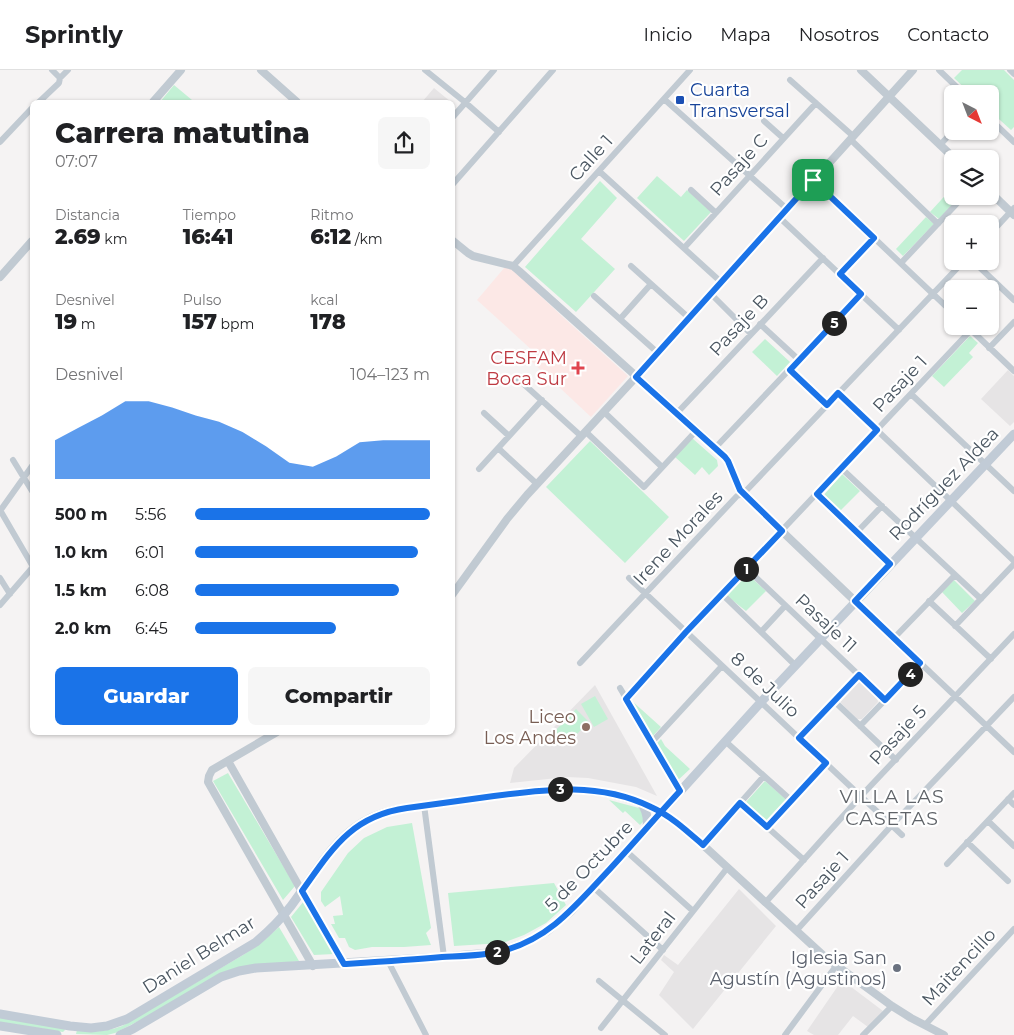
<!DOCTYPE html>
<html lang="es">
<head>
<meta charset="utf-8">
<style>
	:root { --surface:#fff; --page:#f6f6f6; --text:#202124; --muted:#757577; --line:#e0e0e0; --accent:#1a73e8 }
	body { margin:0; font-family:Montserrat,sans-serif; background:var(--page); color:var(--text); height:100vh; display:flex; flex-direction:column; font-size:19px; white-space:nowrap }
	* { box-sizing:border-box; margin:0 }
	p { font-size:16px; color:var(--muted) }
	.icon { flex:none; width:28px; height:28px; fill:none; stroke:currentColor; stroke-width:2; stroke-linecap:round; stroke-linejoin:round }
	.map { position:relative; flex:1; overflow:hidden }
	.sheet { position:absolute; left:30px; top:30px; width:425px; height:635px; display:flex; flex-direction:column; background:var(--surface); border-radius:8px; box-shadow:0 1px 4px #0004 }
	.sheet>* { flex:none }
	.needle { width:32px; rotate:138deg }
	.tools { position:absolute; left:944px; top:15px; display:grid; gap:10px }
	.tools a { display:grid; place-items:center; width:55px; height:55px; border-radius:8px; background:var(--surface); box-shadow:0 1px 4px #0004; font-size:25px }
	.pin { position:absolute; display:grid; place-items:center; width:42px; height:42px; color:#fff; margin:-21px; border-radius:10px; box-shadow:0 2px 8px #0006 }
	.km { position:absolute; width:25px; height:25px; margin:-12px; border-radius:50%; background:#222; color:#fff; font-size:14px; line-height:25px; text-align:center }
	.round { display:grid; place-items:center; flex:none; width:52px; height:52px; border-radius:8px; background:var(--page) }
	.head { display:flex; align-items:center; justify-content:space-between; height:85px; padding:0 25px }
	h1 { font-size:28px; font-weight:800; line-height:38px }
	.metrics { display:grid; grid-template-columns:repeat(3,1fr); gap:8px; height:85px; padding:5px 25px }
	.metrics div { display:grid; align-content:center }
	.metrics b { font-size:21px; font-weight:800 }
	.metrics small { font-size:14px; font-weight:400 }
	.metrics p { font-size:14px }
	.chart { height:140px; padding:10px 25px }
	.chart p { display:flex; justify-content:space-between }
	.chart svg { width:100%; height:90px; margin-top:5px; fill:var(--accent); opacity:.7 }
	.action { display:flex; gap:10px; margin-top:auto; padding:10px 25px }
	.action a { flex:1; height:58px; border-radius:8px; background:var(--accent); color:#fff; font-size:20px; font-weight:800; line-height:58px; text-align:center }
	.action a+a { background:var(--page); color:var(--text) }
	ul { padding:0 25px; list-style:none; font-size:16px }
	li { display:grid; grid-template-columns:80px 60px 1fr; align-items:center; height:38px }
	li i { height:12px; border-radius:6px; background:var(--accent) }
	header { display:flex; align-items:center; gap:30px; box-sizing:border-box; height:70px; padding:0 25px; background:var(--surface); border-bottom:1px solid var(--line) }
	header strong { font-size:24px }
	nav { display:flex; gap:28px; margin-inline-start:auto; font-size:18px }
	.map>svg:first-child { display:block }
</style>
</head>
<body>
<header>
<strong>Sprintly</strong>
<nav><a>Inicio</a><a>Mapa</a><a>Nosotros</a><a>Contacto</a></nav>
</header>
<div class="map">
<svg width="1014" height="965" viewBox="0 0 1014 965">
	<rect width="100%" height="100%" fill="#f5f3f3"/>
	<path fill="#e6e4e5" d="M434,18l17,14h-29z
		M1008,300l6,6v46l-4,4 -29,-27z
		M855,611h5l17,16 1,5 -16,17h-6l-15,-16 -2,-4z
		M595,615l62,111 -21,-9 -48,-9 -21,-1 -57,6 4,-15z
		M739,819l37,37 -83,103 -34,-34 15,-23 -13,-12 3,-5 14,10z
		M842,910l41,31 -15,16 -15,-11 -15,19h-24l-7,-4z"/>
	<path fill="#fce8e6" d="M505,197l7,2 53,50 63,57 -37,41 -62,-58 5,-7 -57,-52z"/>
	<path fill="#c3f1d5" d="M962,0h42l10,10v47l-3,3 -21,-19v-17h-19l-17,-16z
		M174,15l18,15 -2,2h-30z
		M657,106l24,21 6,-7 24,22 -27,29 -47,-43z
		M600,111l17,17 -36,41 34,30 -39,43 -51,-45z
		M952,118v8h8l-21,23 -9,-7z
		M926,147l8,7 -31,32 -7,-7z
		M970,266l8,7 -9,10 4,4 -29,30 -12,-11z
		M765,269l25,23 -13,14 -25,-24z
		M692,368l25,22 1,6 -9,9 -7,-8 -7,8 -20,-18z
		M590,371l79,76 -44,46 -79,-76z
		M842,404l18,17 -20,20 -17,-15z
		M745,502l21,19 -20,20 -19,-15v-4z
		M954,510l21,21 -13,12 -20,-21z
		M595,626l13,23 -14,8 -13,-23z
		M632,631l29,26 -9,10z
		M576,639l13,13 -22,22 -13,-12z
		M661,669l4,7 25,23 -13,12 -21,-37z
		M228,703l67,113 -12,14 -70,-119z
		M765,711l23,20 -20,22 -22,-21z
		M609,730l30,8 3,3 2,10 -4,4 -15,-14 -2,2z
		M412,753l19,105 -5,5 5,12 -27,2h-32l-17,3 -6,-3 -4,-9h-6l-8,-14h4l-2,-8 10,-1 -3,-19 -15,11 -4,-6v-9l27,-39 16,-15 23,-11z
		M554,813l12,22 -20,18 -22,12 -21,8 -49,3 -6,-53z
		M304,831l30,53 -20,1 -23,-38z
		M279,857l20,34 -54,6 -130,66 -8,2 -31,-1 1,-4c17,2 28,2 45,-4l121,-71 18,-12z
		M0,947l64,11 1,2 -2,2 -63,-10z"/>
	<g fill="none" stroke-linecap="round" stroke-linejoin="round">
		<path stroke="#c1cad2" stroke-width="6" d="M52,0l8,8
			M425,0l41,33 33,29
			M939,0l25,24
			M1010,0l4,4
			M790,10l63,56
			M664,29l123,110
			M39,32l20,-19 1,-5 8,-8
			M452,48l42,-48
			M990,49l24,23
			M764,51l19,17
			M850,69l88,85
			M0,72l32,-34
			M940,75l13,-14
			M599,101l122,111
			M813,110l139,132
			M452,115l101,-115
			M691,120l25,23
			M780,148l119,112
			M990,164l24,-26
			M684,178l132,-145
			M973,191l41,39
			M901,193l63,-67
			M513,196l177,-196
			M631,196l58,52
			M840,204l34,-36
			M711,224l40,40
			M594,226l64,57
			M620,249l31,-35
			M760,254l39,36
			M967,256l47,45
			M989,278l25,-26
			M789,299l38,36
			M517,308l64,58
			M838,323l176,168
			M911,324l103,97
			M604,342l58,55
			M484,343l25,23
			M677,343l146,-155
			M586,362l58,55 52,-56
			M498,378l39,36
			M715,378l146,-154
			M13,390l19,31
			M841,398l140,131
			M479,399l63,-69
			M817,423l74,71
			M0,440l32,55
			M0,441l32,-45
			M857,462l25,-26
			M746,498l139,132
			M0,508l10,16
			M629,508l273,257
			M722,524l73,71
			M855,531l159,151
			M929,531l62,58
			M0,535l32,-37
			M955,556l59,-62
			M761,562l24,-26
			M894,568l61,-63
			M580,593l157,-167 6,-2 221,-233
			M620,618l60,103
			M626,629l60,-67 285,-302
			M834,631l62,59
			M860,656l61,-63
			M799,668l60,-63
			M725,671l67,60
			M651,673l71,-77
			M1008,729l6,6
			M740,733l64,57
			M424,735l20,152
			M988,751l26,25
			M767,757l58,-64
			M967,772l41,39
			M703,775l61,-69
			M626,781l67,60
			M947,794l67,-71
			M593,817l70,63
			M765,833l96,-107 153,-162
			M796,861l96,-106 122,-128
			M388,891l38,74
			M599,911l66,54
			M925,955l89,-96
			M601,958l127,-161
			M785,965l51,-69
			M863,965l29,-29"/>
		<path stroke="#c1cad2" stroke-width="8" d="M261,0l36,32
			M861,0l94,89
			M153,32l28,-32
			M990,122l24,23
			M452,170l16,13 5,3 40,10 6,5 205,184c9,11 10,27 19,39l112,107
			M0,207l32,-36
			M452,525l55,-76 20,-24 109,-118 277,-307
			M277,662l-65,38 -3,6 -1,6 105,184
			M228,691l115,203
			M661,742l17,11 25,22 122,112 67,49 19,12 33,17"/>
		<path stroke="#c1cbd6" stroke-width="9" d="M641,733c6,7 7,16 6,25
			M0,944l70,12 21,2 16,-2 20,-7 129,-77c13,-11 25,-23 35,-36 22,-29 40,-65 72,-84 14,-8 29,-12 44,-14 29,-4 58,-8 87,-12 60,-8 111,-14 167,16
			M0,956l57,9
			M120,965l13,-6 88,-52 18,-6 17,-3 188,-11 45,-4 12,-2 24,-8 22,-12 24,-20 76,-83 114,-126 253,-268"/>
	</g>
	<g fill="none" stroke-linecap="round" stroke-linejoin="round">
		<defs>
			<path id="route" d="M813,110l-177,197 89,80 3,4 12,29 42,41 -96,101 -60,67 54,92c-24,26 -47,53 -71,79 -32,34 -59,69 -107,81 -19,5 -40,5 -60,6 -33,3 -66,5 -98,7l-42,-73c30,-42 49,-75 105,-83 29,-4 58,-8 87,-12 53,-7 106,-14 157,11 20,9 35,23 52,38l37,-42 27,24 59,-64 -27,-25 60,-63 26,25 35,-37 -65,-62 35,-37 -73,-70 60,-64 -39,-37 -11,12 -37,-35 71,-76 -21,-20 34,-36 -61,-58"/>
		</defs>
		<use href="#route" stroke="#fff" stroke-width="10"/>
		<use href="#route" stroke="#1a73e8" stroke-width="6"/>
	</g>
	<rect fill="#1a4fb4" stroke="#fff" stroke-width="2" x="675" y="25" width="10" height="10" rx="2.5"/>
	<path fill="#e0444e" stroke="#fff" stroke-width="2" d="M575.5 290.5h5v5h5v5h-5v5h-5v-5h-5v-5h5z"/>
	<circle fill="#8d6e63" stroke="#fff" stroke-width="2" cx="586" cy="657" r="5"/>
	<circle fill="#6b7280" stroke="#fff" stroke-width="2" cx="897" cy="898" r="5"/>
	<g text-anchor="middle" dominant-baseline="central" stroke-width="4.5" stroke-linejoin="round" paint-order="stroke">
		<g font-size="18" fill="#164399" stroke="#fff" text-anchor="start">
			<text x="690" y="20">Cuarta<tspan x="690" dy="21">Transversal</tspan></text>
		</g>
		<g font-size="18" fill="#4a5661" stroke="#fff">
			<text transform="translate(591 88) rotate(-48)">Calle 1</text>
			<text transform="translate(739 95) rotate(-48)">Pasaje C</text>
			<text transform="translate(739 255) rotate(-47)">Pasaje B</text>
			<text transform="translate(900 314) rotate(-47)">Pasaje 1</text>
			<text transform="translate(944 414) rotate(-46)">Rodríguez Aldea</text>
			<text transform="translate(678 468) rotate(-47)">Irene Morales</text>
			<text transform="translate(826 553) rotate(43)">Pasaje 11</text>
			<text transform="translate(765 615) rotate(43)">8 de Julio</text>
			<text transform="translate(898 665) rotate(-47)">Pasaje 5</text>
			<text transform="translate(589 796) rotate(-46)">5 de Octubre</text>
			<text transform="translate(822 810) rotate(-48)">Pasaje 1</text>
			<text transform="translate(653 868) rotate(-52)">Lateral</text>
			<text transform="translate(199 885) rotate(-32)">Daniel Belmar</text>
			<text transform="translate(959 897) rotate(-47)">Maitencillo</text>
		</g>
		<g font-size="18" fill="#be3a42" stroke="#fff" text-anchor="end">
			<text x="567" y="288">CESFAM<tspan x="567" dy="21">Boca Sur</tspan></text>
		</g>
		<g font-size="18" fill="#785e54" stroke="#fff" text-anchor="end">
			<text x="576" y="647">Liceo<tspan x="576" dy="21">Los Andes</tspan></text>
		</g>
		<g font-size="18" fill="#5b616d" stroke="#fff" text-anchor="end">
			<text x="887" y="888">Iglesia San<tspan x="887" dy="21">Agustín (Agustinos)</tspan></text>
		</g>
		<g font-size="19" letter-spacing="1" fill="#5f6368" stroke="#fff">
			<text x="892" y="726">VILLA LAS<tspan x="892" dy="22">CASETAS</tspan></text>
		</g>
	</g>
</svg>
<div class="tools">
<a><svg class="needle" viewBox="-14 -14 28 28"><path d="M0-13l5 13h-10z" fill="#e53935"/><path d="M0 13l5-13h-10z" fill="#757577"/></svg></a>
<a><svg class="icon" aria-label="layers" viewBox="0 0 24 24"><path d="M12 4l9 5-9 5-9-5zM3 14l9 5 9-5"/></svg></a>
<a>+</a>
<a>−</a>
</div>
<div class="pin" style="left:813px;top:110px;background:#1e9e55"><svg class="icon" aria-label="arrive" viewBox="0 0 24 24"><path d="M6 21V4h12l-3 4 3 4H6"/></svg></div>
<b class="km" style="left:746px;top:499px">1</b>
<b class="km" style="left:497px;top:882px">2</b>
<b class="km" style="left:560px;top:719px">3</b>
<b class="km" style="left:910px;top:604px">4</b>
<b class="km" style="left:834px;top:253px">5</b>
<section class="sheet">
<div class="head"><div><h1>Carrera matutina</h1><p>07:07</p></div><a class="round"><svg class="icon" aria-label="share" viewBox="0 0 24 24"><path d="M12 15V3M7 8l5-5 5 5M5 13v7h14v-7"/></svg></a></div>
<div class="metrics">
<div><p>Distancia</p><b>2.69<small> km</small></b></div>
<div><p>Tiempo</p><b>16:41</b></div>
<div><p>Ritmo</p><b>6:12<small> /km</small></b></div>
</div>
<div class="metrics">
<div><p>Desnivel</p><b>19<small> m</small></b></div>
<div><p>Pulso</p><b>157<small> bpm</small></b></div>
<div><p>kcal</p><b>178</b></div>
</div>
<div class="chart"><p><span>Desnivel</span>104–123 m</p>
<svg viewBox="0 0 160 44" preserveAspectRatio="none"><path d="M0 44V25L10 19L20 13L30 6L40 6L50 9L60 13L70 16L80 21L90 28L100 36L110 38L120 33L130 26L140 25L150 25L160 25V44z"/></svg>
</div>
<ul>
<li><b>500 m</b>5:56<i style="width:100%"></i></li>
<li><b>1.0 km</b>6:01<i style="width:95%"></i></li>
<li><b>1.5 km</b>6:08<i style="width:87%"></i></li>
<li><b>2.0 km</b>6:45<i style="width:60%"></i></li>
</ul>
<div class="action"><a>Guardar</a><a>Compartir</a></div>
</section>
</div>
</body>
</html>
